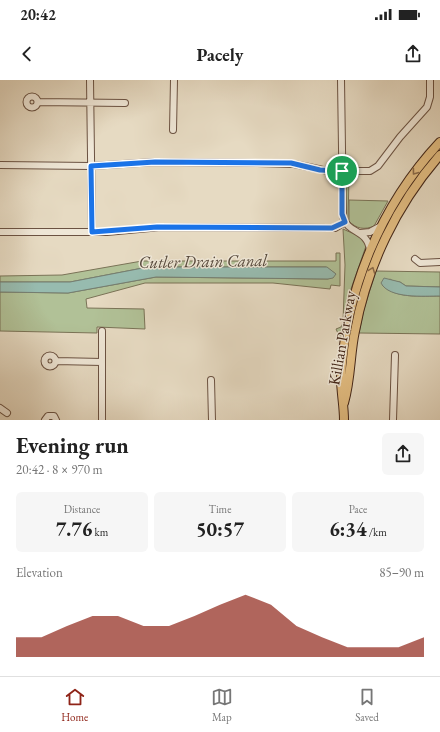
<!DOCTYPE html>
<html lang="en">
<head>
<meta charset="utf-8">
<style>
	:root { --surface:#fff; --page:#f6f6f6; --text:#222; --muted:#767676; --line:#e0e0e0; --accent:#8f2418 }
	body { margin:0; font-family:"EB Garamond",serif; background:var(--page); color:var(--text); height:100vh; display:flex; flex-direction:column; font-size:15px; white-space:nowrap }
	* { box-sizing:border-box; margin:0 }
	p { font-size:13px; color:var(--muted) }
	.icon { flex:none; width:22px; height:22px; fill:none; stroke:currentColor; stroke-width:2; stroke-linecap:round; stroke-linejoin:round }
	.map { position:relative; height:340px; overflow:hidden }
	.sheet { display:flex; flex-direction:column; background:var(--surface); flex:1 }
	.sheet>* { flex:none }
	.pin { position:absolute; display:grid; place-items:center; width:34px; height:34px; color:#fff; margin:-17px; border:2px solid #fff; border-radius:50%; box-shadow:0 1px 4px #0007 }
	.round { display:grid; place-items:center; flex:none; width:42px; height:42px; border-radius:6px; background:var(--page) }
	.summary { display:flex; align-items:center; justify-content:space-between; height:68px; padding:0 16px }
	h1 { font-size:22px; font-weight:700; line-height:30px }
	.stats { display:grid; grid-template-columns:repeat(3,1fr); gap:6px; height:68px; padding:4px 16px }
	.stats div { display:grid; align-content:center; border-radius:6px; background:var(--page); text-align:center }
	.stats b { font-size:20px; font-weight:700 }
	.stats small { font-size:11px; font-weight:400 }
	.stats p { font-size:11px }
	.chart { height:112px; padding:8px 16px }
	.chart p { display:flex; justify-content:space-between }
	.chart svg { width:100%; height:72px; margin-top:4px; fill:var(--accent); opacity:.7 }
	.status { display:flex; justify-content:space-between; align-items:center; height:28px; padding:0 20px; background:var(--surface); direction:ltr }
	.status svg { height:11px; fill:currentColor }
	header { display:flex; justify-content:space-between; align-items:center; height:52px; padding:0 16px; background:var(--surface); font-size:18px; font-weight:700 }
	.tabs { display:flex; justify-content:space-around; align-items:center; height:56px; border-top:1px solid var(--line); background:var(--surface); font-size:11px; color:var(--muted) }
	.tabs a { display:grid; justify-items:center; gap:2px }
	.tabs .on { color:var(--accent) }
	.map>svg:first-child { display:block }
</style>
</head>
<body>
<div class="status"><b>20:42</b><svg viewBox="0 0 49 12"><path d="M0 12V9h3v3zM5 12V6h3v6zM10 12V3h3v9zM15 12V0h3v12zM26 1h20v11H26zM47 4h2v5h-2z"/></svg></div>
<header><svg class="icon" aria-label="back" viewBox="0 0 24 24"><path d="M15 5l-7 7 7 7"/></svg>Pacely<svg class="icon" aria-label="share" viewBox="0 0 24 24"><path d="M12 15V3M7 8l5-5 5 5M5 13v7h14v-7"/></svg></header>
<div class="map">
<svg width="440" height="340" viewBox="0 0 440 340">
	<rect width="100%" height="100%" fill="#e6dac2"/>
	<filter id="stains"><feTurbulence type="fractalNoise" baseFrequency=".005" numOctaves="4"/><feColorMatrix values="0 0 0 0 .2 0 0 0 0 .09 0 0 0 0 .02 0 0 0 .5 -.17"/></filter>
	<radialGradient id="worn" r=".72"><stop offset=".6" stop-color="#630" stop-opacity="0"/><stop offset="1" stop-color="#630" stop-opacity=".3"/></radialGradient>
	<path fill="#b1c197" stroke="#7a7357" d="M348,95l1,2 -1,44 -2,-4 -2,-36z
		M349,120l39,1 -14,25c-9,4 -18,3 -25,-5z
		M343,149l20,9 3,8 -15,43 -10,51 -5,-11 5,-2 2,-5 2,-57z
		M336,173h4v33l-9,-1 -1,4 -57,-6h-128l-59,16 1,9 57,1 1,20 -48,-2v6l-97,-2v-39l68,1 88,-16 172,2 8,-5 -10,-7h-178l-78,15h-70v-6l62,-1 80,-14h194z
		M376,191l64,1v15l-34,-1 -6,-4 -7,-1 -3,-2 -8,6c14,14 40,11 58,11v38l-81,-1 5,-24z"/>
	<path fill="#97bbaf" stroke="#757f72" d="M148,187h179l9,7 -3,4 -5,1 -172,-2 -88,16 -68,-1v-10h70z
		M384,198l16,4 6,4 34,1v9c-16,0 -51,3 -59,-13z"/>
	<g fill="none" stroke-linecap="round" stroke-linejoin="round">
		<defs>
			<path id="minor" d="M90,0l2,152
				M341,0l2,137c5,17 24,12 27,33
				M26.5 22a5.5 5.5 0 1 1 11 0a5.5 5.5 0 1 1-11 0Z
				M38,22l87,1
				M173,50l1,-50
				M0,85l91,1 64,-4 102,1 37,1 34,7h42l8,-5 22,-29 27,-30 3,-10v-17
				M0,152h107l54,-5 168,1h6l10,-6
				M360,153l10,-1 11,-6
				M415,179l5,4 20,-1
				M102,251v89
				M44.5 281a5.5 5.5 0 1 1 11 0a5.5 5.5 0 1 1-11 0Z
				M56,281l46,1
				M211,300l1,40
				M0,328l7,5
				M45,340l3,-4h6l2,4
				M393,340l2,-65"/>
			<path id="major" d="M344,323c7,-24 6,-49 11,-72 12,-65 42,-127 85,-176
				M344,340c0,-14 -3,-28 -3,-42 4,-87 40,-173 99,-236"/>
		</defs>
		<use href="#minor" stroke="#6b5242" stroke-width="8"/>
		<use href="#major" stroke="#422517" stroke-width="10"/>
		<use href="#minor" stroke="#efe7d7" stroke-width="6"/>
		<use href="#major" stroke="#e3bd81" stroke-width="8"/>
	</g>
	<defs><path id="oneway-chevron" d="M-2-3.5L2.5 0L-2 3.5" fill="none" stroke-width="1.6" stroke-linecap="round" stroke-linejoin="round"/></defs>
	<g stroke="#8a6947">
		<use href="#oneway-chevron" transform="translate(415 92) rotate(127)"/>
		<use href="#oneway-chevron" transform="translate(372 190) rotate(-69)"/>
	</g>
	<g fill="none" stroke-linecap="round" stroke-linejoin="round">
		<defs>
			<path id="route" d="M155,82l136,1 29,7 22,1v43l3,8 -13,6 -175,-1 -65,5 -1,-66z"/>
		</defs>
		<use href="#route" stroke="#fff" stroke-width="8"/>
		<use href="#route" stroke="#1a73e8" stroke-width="5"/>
	</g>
	<g text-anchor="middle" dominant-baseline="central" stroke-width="3" stroke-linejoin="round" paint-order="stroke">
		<g font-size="16" fill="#422517" stroke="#efe7d7">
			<text transform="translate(342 258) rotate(-80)">Killian Parkway</text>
		</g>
		<g font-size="17" font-style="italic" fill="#574a3d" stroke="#efe7d7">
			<text transform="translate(203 181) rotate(-1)">Cutler Drain Canal</text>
		</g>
	</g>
	<rect width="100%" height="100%" filter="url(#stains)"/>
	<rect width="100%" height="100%" fill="url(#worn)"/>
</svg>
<div class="pin" style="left:342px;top:91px;background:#1e9e55"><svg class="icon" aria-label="arrive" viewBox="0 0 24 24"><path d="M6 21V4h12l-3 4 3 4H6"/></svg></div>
</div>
<section class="sheet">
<div class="summary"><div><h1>Evening run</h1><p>20:42 · 8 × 970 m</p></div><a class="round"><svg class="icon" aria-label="share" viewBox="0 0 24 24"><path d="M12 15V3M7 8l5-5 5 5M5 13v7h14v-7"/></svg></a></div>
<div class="stats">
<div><p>Distance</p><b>7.76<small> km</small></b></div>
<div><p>Time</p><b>50:57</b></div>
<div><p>Pace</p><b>6:34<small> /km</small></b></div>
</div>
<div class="chart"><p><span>Elevation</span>85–90 m</p>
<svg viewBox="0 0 160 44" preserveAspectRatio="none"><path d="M0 44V32L10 32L20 25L30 19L40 19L50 25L60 25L70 19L80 12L90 6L100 12L110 25L120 32L130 38L140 38L150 38L160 32V44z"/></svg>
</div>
</section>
<nav class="tabs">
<a class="on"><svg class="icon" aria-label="home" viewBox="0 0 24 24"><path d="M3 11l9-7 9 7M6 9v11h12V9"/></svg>Home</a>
<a><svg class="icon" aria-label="map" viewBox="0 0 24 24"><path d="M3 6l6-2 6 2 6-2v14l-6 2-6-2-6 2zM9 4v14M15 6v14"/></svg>Map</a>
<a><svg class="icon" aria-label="saved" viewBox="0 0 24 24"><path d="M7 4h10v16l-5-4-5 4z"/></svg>Saved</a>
</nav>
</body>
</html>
